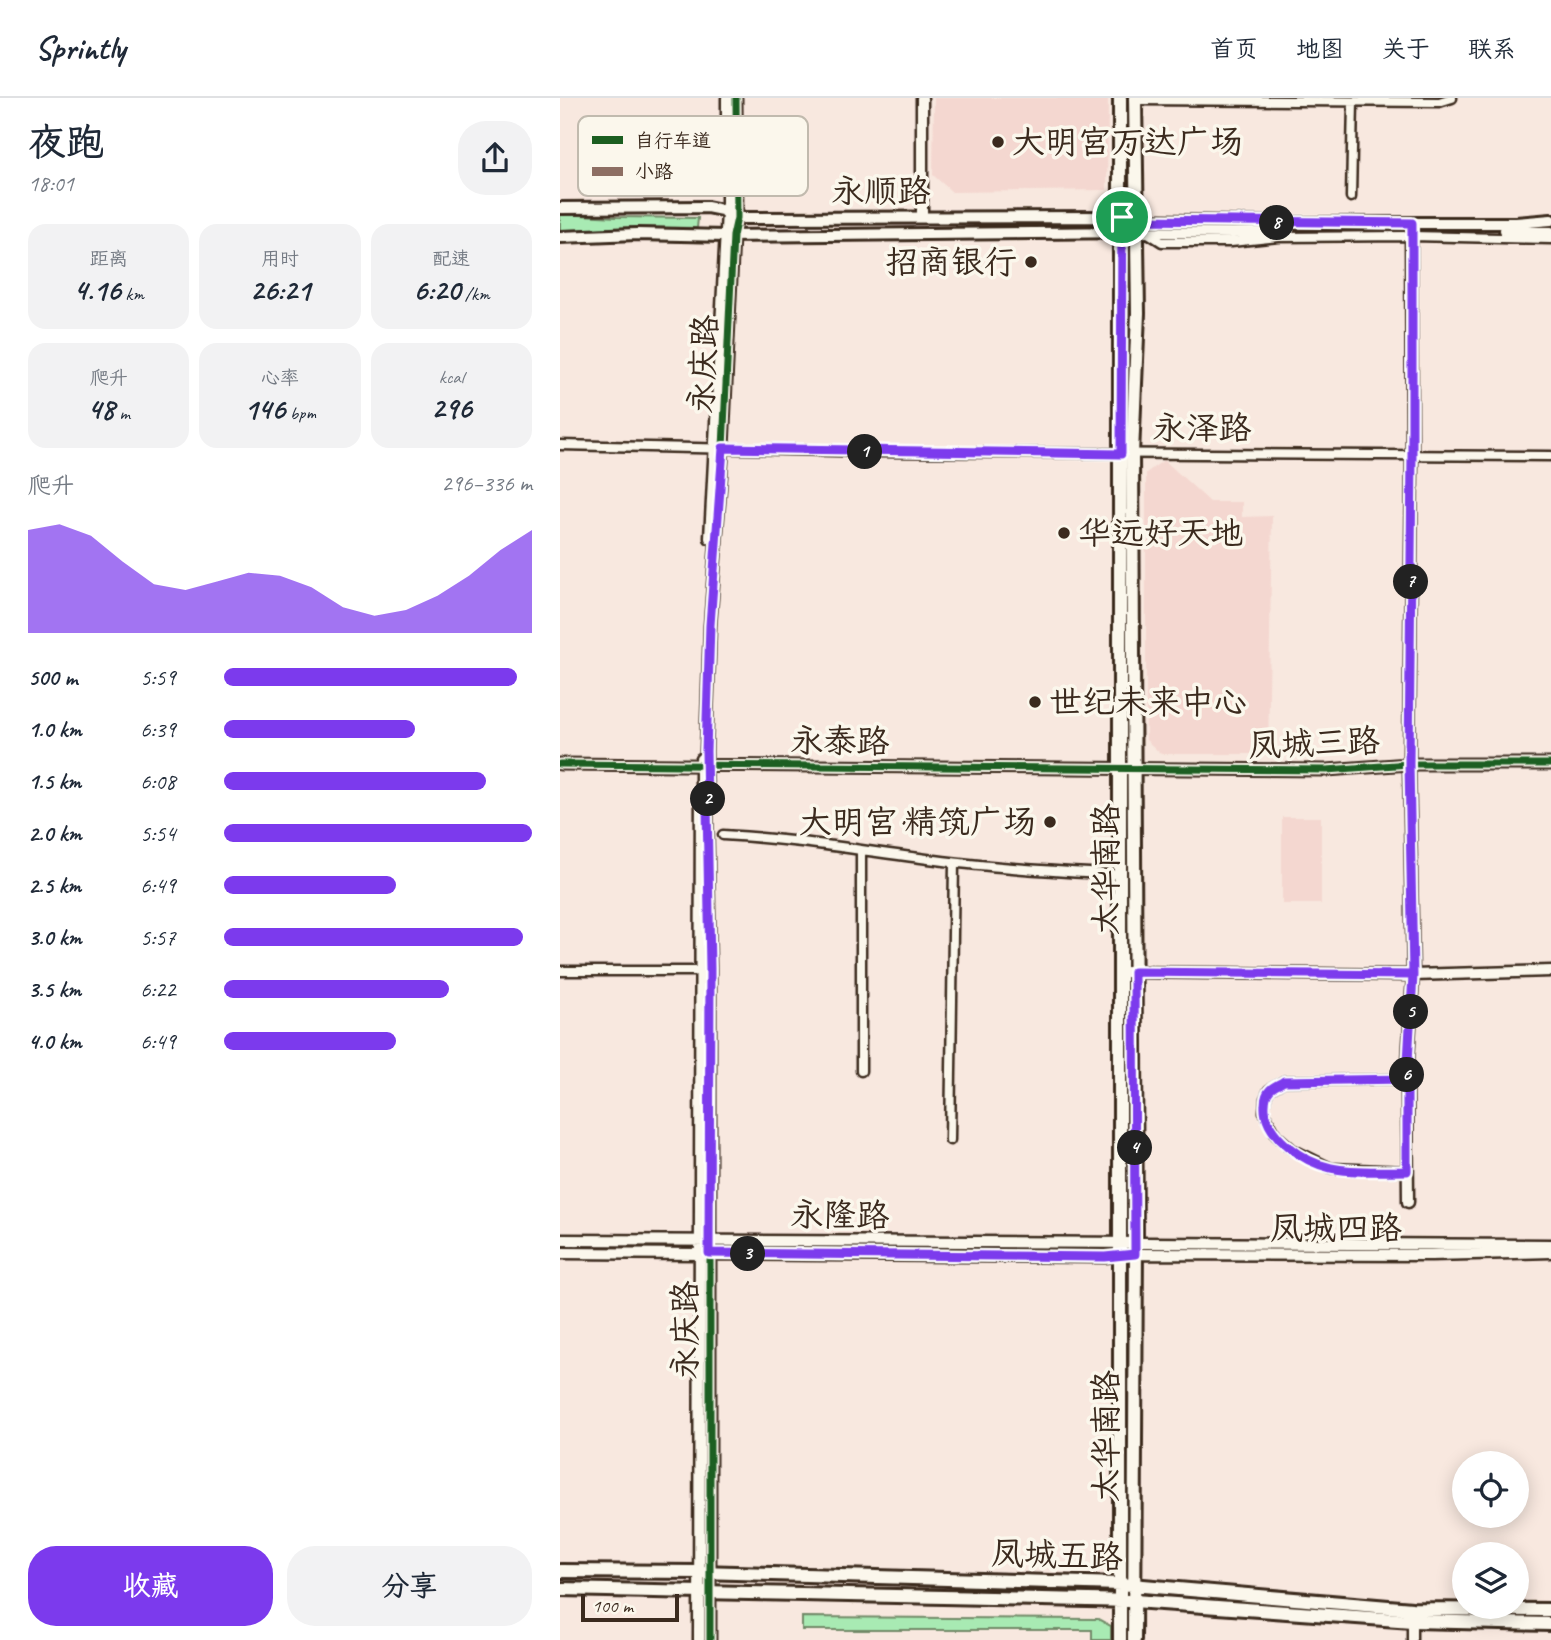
<!DOCTYPE html>
<html lang="zh">
<head>
<meta charset="utf-8">
<style>
	:root { --surface:#fff; --page:#f2f2f3; --text:#1f2937; --muted:#747a83; --line:#e0e1e3; --accent:#7c3aed }
	body { margin:0; font-family:Caveat,"LXGW WenKai TC",sans-serif; background:var(--page); color:var(--text); height:100vh; display:flex; flex-direction:column; font-size:26px; white-space:nowrap }
	* { box-sizing:border-box; margin:0 }
	p { font-size:23px; color:var(--muted) }
	.icon { flex:none; width:38px; height:38px; fill:none; stroke:currentColor; stroke-width:2; stroke-linecap:round; stroke-linejoin:round }
	.map { position:relative; flex:1; overflow:hidden }
	.details { display:flex; flex-direction:column; background:var(--surface); width:560px }
	.details>* { flex:none }
	.fabs { position:absolute; left:892px; top:1353px; display:grid; gap:14px }
	.fabs a { display:grid; place-items:center; width:77px; height:77px; border-radius:50%; background:var(--surface); box-shadow:0 4px 18px #0003; font-size:35px }
	.scale { position:absolute; left:21px; bottom:18px; width:98px; box-sizing:border-box; padding-left:7px; border:4px solid #3b2a1e; border-top:0; font-size:19px; line-height:24px; white-space:nowrap; color:#3b2a1e; -webkit-text-stroke:5px #fbf7ec; paint-order:stroke }
	.pin { position:absolute; display:grid; place-items:center; width:60px; height:60px; color:#fff; margin:-30px; border:4px solid #fff; border-radius:50%; box-shadow:0 2px 7px #0007 }
	.km { position:absolute; width:35px; height:35px; margin:-18px; border-radius:50%; background:#222; color:#fff; font-size:19px; line-height:35px; text-align:center }
	.round { display:grid; place-items:center; flex:none; width:74px; height:74px; border-radius:28px; background:var(--page) }
	.head { display:flex; align-items:center; justify-content:space-between; height:119px; padding:0 28px }
	h1 { font-size:38px; font-weight:700; line-height:52px }
	.metrics { display:grid; grid-template-columns:repeat(3,1fr); gap:10px; height:119px; padding:7px 28px }
	.metrics div { display:grid; align-content:center; border-radius:18px; background:var(--page); text-align:center }
	.metrics b { font-size:30px; font-weight:700 }
	.metrics small { font-size:19px; font-weight:400 }
	.metrics p { font-size:19px }
	.chart { height:196px; padding:14px 28px }
	.chart p { display:flex; justify-content:space-between }
	.chart svg { width:100%; height:126px; margin-top:7px; fill:var(--accent); opacity:.7 }
	.button { display:flex; gap:14px; margin-top:auto; padding:14px 28px }
	.button a { flex:1; height:80px; border-radius:28px; background:var(--accent); color:#fff; font-size:28px; font-weight:700; line-height:80px; text-align:center }
	.button a+a { background:var(--page); color:var(--text) }
	ul { padding:0 28px; list-style:none; font-size:23px }
	li { display:grid; grid-template-columns:112px 84px 1fr; align-items:center; height:52px }
	li i { height:18px; border-radius:9px; background:var(--accent) }
	header { display:flex; align-items:center; gap:42px; box-sizing:border-box; height:98px; padding:0 35px; background:var(--surface); border-bottom:2px solid var(--line) }
	header strong { font-size:33px }
	nav { display:flex; gap:38px; margin-inline-start:auto; font-size:24px }
	main { display:flex; flex:1; min-height:0 }
	.map>svg:first-child { display:block }
</style>
</head>
<body>
<header>
<strong>Sprintly</strong>
<nav><a>首页</a><a>地图</a><a>关于</a><a>联系</a></nav>
</header>
<main>
<section class="details">
<div class="head"><div><h1>夜跑</h1><p>18:01</p></div><a class="round"><svg class="icon" aria-label="share" viewBox="0 0 24 24"><path d="M12 15V3M7 8l5-5 5 5M5 13v7h14v-7"/></svg></a></div>
<div class="metrics">
<div><p>距离</p><b>4.16<small> km</small></b></div>
<div><p>用时</p><b>26:21</b></div>
<div><p>配速</p><b>6:20<small> /km</small></b></div>
</div>
<div class="metrics">
<div><p>爬升</p><b>48<small> m</small></b></div>
<div><p>心率</p><b>146<small> bpm</small></b></div>
<div><p>kcal</p><b>296</b></div>
</div>
<div class="chart"><p><span>爬升</span>296–336 m</p>
<svg viewBox="0 0 160 44" preserveAspectRatio="none"><path d="M0 44V8L10 6L20 10L30 19L40 27L50 29L60 26L70 23L80 24L90 28L100 35L110 38L120 36L130 31L140 24L150 15L160 8V44z"/></svg>
</div>
<ul>
<li><b>500 m</b>5:59<i style="width:95%"></i></li>
<li><b>1.0 km</b>6:39<i style="width:62%"></i></li>
<li><b>1.5 km</b>6:08<i style="width:85%"></i></li>
<li><b>2.0 km</b>5:54<i style="width:100%"></i></li>
<li><b>2.5 km</b>6:49<i style="width:56%"></i></li>
<li><b>3.0 km</b>5:57<i style="width:97%"></i></li>
<li><b>3.5 km</b>6:22<i style="width:73%"></i></li>
<li><b>4.0 km</b>6:49<i style="width:56%"></i></li>
</ul>
<div class="button"><a>收藏</a><a>分享</a></div>
</section>
<div class="map">
<svg width="991" height="1542" viewBox="0 0 991 1542">
	<rect width="100%" height="100%" fill="#f8e8df"/>
	<filter id="ink" filterUnits="userSpaceOnUse"><feTurbulence type="fractalNoise" baseFrequency=".0143" numOctaves="2"/><feDisplacementMap in="SourceGraphic" scale="14" xChannelSelector="R" yChannelSelector="G"/><feConvolveMatrix kernelMatrix="1 2 1 2 8 2 1 2 1" color-interpolation-filters="sRGB"/></filter>
	<g filter="url(#ink)">
		<path fill="#f4d7d0" d="M374,0h174l-1,92 -155,2 -19,-17z
			M604,362l46,42h32v15l30,-1 -4,238h-107l-15,-14v-267z
			M722,719h39v87h-39z"/>
		<path fill="#a8eab3" stroke="#728a68" stroke-width="2" d="M0,116l57,3 81,1 -1,10 -67,-1 -70,4z
			M242,1519l296,2 13,7v14h-19v-10h-290z"/>
		<g fill="none" stroke-linecap="round" stroke-linejoin="round">
			<defs>
				<path id="minor" d="M575,2l304,2 13,-4
					M791,99l2,-95
					M588,135l14,9h69l48,-5 133,-1 139,3
					M0,347l317,7 674,4
					M163,737c76,4 152,18 228,27 57,7 114,10 171,13
					M301,752v221
					M0,873h144
					M847,981l-123,2 -15,9 -4,9 -1,13 12,23 16,14 39,19 76,3
					M390,1042l4,-277
					M852,1521v21"/>
				<path id="tertiary" d="M362,0v119
					M150,440l17,-327v-113
					M0,666l767,6 82,-6h142
					M561,874l292,3 138,-4
					M848,1104l-1,-123 6,-104 -4,-211 3,-310 -1,-231
					M0,1142l991,5
					M0,1155l545,4 30,-3 296,1 120,-3
					M139,1542l2,-881
					M150,1542v-672l-4,-217 4,-125 13,-178 10,-212 4,-18 -1,-120"/>
				<path id="secondary" d="M0,110l147,-1 20,4 10,7 385,-1 15,3 143,3h236l35,-3
					M945,132l46,2
					M0,139l77,-3 88,2 412,-4 96,1 56,-3"/>
				<path id="primary" d="M0,1473l139,1 421,12 292,25 139,1
					M0,1491l574,12 278,20 139,3
					M560,1542v-1542
					M574,1542l2,-397 -4,-789 6,-141 -3,-215"/>
			</defs>
			<use href="#minor" stroke="#3b2a1e" stroke-width="13"/>
			<use href="#tertiary" stroke="#3b2a1e" stroke-width="15"/>
			<use href="#secondary" stroke="#3b2a1e" stroke-width="16"/>
			<use href="#primary" stroke="#3b2a1e" stroke-width="18"/>
			<use href="#minor" stroke="#fbf7ec" stroke-width="8"/>
			<use href="#tertiary" stroke="#fbf7ec" stroke-width="10"/>
			<use href="#secondary" stroke="#fbf7ec" stroke-width="10"/>
			<use href="#primary" stroke="#fbf7ec" stroke-width="12"/>
			<path stroke="#8d6e63" stroke-width="5" stroke-dasharray="10 5" stroke-linecap="butt" d="M847,981l-123,2 -15,9 -4,9 -1,13 12,23 16,14 39,19 76,3"/>
			<defs>
				<path id="cycleway" d="M0,666l767,6 82,-6h142
					M150,1542v-672l-4,-217 4,-125 13,-178 10,-212 4,-18 -1,-120"/>
			</defs>
			<use href="#cycleway" stroke="#fbf7ec" stroke-width="11"/>
			<use href="#cycleway" stroke="#1b5e20" stroke-width="7"/>
		</g>
	</g>
	<g fill="none" stroke-linecap="round" stroke-linejoin="round" filter="url(#ink)">
		<defs>
			<path id="route" d="M562,119l-1,237 -398,-6 -13,177 -4,126 4,217 -1,285 396,4 30,-3 -1,-282 279,3 -6,104 -123,2c-4,3 -11,5 -14,9 -4,4 -5,10 -5,15 -2,31 39,57 66,63 24,5 52,3 76,3v-92l6,-104 -4,-211 3,-310v-231l-275,-3 -15,-3"/>
		</defs>
		<use href="#route" stroke="#fff" stroke-width="14"/>
		<use href="#route" stroke="#7c3aed" stroke-width="9"/>
	</g>
	<g fill="#3b2a1e" stroke="#fbf7ec" stroke-width="2.5">
		<circle cx="438" cy="44" r="7"/>
		<circle cx="471" cy="164" r="7"/>
		<circle cx="504" cy="435" r="7"/>
		<circle cx="475" cy="604" r="7"/>
		<circle cx="490" cy="724" r="7"/>
	</g>
	<g text-anchor="middle" dominant-baseline="central" stroke-width="7" stroke-linejoin="round" paint-order="stroke">
		<g font-size="33" fill="#3b2a1e" stroke="#fbf7ec" text-anchor="start">
			<text x="452" y="44">大明宫万达广场</text>
			<text x="457" y="164" text-anchor="end">招商银行</text>
			<text x="518" y="435">华远好天地</text>
			<text x="489" y="604">世纪未来中心</text>
			<text x="476" y="724" text-anchor="end">大明宫·精筑广场</text>
		</g>
		<g font-size="33" fill="#3b2a1e" stroke="#fbf7ec">
			<text x="321" y="93">永顺路</text>
			<text transform="translate(143 266) rotate(-87)">永庆路</text>
			<text x="642" y="330">永泽路</text>
			<text transform="translate(280 643) rotate(1)">永泰路</text>
			<text transform="translate(754 645) rotate(-2)">凤城三路</text>
			<text transform="translate(546 771) rotate(-90)">太华南路</text>
			<text transform="translate(280 1117) rotate(1)">永隆路</text>
			<text x="776" y="1130">凤城四路</text>
			<text transform="translate(125 1232) rotate(-90)">永庆路</text>
			<text transform="translate(546 1338) rotate(-90)">太华南路</text>
			<text transform="translate(497 1457) rotate(2)">凤城五路</text>
		</g>
	</g>
	<rect x="18" y="18" width="230" height="80" rx="10" fill="#fbf7ec" stroke="#c1baae" stroke-width="2"/>
	<rect x="32" y="38" width="31" height="8" fill="#1b5e20"/>
	<rect x="32" y="69" width="31" height="9" fill="#8d6e63"/>
	<g font-size="19" fill="#3b2a1e">
		<text x="75" y="49">自行车道</text>
		<text x="75" y="80">小路</text>
	</g>
</svg>
<div class="fabs">
<a><svg class="icon" aria-label="locate" viewBox="0 0 24 24"><circle cx="12" cy="12" r="6"/><path d="M12 2v4M12 18v4M2 12h4M18 12h4"/></svg></a>
<a><svg class="icon" aria-label="layers" viewBox="0 0 24 24"><path d="M12 4l9 5-9 5-9-5zM3 14l9 5 9-5"/></svg></a>
</div>
<div class="scale">100 m</div>
<div class="pin" style="left:562px;top:119px;background:#1e9e55"><svg class="icon" aria-label="arrive" viewBox="0 0 24 24"><path d="M6 21V4h12l-3 4 3 4H6"/></svg></div>
<b class="km" style="left:305px;top:354px">1</b>
<b class="km" style="left:148px;top:701px">2</b>
<b class="km" style="left:188px;top:1156px">3</b>
<b class="km" style="left:575px;top:1050px">4</b>
<b class="km" style="left:851px;top:914px">5</b>
<b class="km" style="left:847px;top:977px">6</b>
<b class="km" style="left:851px;top:484px">7</b>
<b class="km" style="left:717px;top:125px">8</b>
</div>
</main>
</body>
</html>
